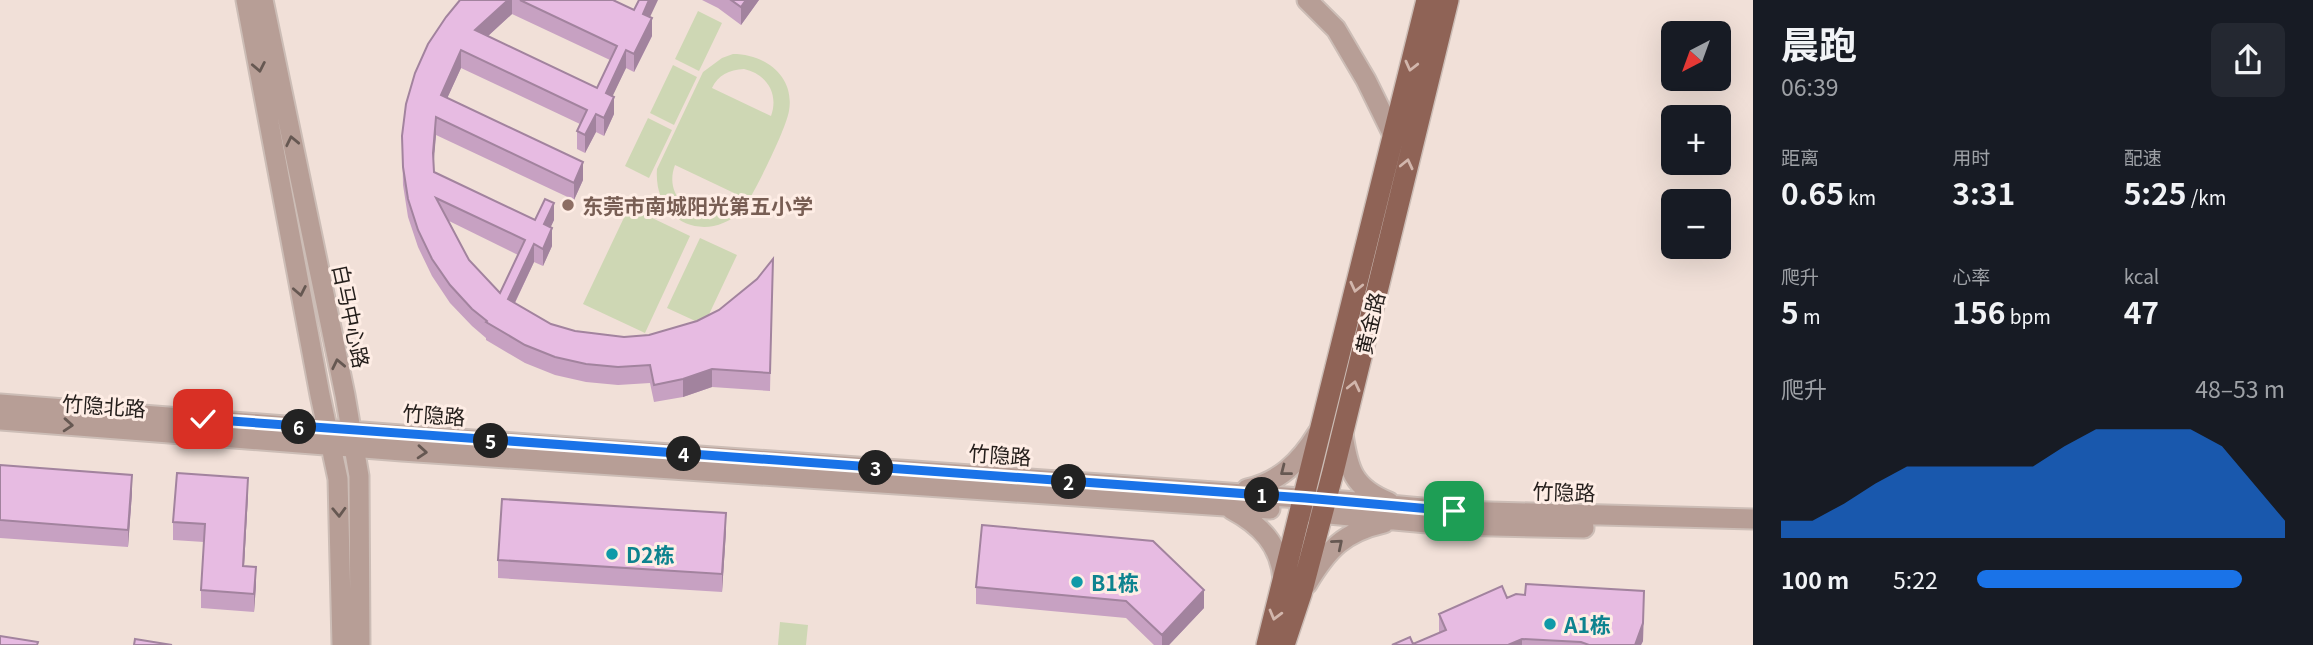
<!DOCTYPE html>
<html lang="zh">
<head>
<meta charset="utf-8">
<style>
	:root { --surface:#171b24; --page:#242831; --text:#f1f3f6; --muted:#9ea1a6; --accent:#1a73e8 }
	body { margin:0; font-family:Georgia,"Noto Sans SC",serif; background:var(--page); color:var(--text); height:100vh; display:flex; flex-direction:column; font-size:26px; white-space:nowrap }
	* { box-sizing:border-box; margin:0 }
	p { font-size:23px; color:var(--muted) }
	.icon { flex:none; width:38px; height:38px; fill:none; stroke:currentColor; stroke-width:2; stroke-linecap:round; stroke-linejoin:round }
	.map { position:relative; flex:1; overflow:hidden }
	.drawer { display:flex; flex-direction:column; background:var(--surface); width:560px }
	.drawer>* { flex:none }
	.needle { width:46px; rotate:221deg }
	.controls { position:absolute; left:1661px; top:21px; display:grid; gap:14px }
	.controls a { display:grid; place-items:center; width:70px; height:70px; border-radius:10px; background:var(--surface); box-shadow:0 7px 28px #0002; font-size:35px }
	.pin { position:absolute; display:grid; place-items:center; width:60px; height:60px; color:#fff; margin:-30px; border-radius:14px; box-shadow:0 4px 10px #0006 }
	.km { position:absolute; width:35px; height:35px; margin:-18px; border-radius:50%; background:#222; color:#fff; font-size:19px; line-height:35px; text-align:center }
	.round { display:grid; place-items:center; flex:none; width:74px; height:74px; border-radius:10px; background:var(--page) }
	.head { display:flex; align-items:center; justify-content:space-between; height:119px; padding:0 28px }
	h1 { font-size:38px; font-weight:700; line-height:52px }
	.stats { display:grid; grid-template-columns:repeat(3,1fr); gap:10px; height:119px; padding:7px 28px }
	.stats div { display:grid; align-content:center }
	.stats b { font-size:30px; font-weight:700 }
	.stats small { font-size:19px; font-weight:400 }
	.stats p { font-size:19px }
	.chart { height:196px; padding:14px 28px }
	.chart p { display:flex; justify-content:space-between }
	.chart svg { width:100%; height:126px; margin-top:7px; fill:var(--accent); opacity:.7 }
	ul { padding:0 28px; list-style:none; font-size:23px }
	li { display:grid; grid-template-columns:112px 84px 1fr; align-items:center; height:52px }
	li i { height:18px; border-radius:9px; background:var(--accent) }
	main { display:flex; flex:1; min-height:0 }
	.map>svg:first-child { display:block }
</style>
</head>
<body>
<main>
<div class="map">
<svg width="1753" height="645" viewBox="0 0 1753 645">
	<rect width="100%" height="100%" fill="#f1e0d8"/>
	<path fill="#ced7b4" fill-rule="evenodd" d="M698,11l24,12 -23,48 -24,-12z
		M733,54c32,0 62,22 56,57 -4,21 -34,80 -46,99 -38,36 -90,11 -86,-41l46,-97 19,-14zM744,69c23,5 35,25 27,47l-59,-28c6,-13 17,-18 32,-19zM675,165l59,28v1c-23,36 -74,11 -59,-29z
		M673,65l24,12 -23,48 -24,-12z
		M648,118l24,12 -23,48 -24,-12z
		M629,207l61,29 -45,97 -62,-29z
		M700,238l37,17 -33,70 -37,-17z
		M780,622l28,3 -2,20h-28z"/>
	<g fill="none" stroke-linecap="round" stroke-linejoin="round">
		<defs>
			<path id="minor" d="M246,0l74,395 18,84 4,166
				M263,0l82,395 14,81 1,169
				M1307,0l29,29 30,51 27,55
				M0,404l401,31 956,67 97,9 299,8
				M0,420l402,31 868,58
				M1343,434c5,35 10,54 46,68
				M1247,489c32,-7 53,-27 70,-55
				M1231,509c30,16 49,36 52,70
				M1307,512l142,13 135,3
				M1307,584c21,-35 37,-52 77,-61"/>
			<path id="major" d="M1267,645l160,-645
				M1284,645l17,-51 32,-122 115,-472"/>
		</defs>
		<use href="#minor" stroke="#ccbdb6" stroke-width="23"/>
		<use href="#major" stroke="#ccbdb6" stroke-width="24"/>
		<use href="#minor" stroke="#b79e96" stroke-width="19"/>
		<use href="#major" stroke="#8f6356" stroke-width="21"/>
	</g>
	<path fill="#c7a1c2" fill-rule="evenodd" d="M460,0h153l37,17 2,19 -18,36 -8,-4 -14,28 2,18 -10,22 -8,-4 -11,21 -8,-4v-18l3,-7 -119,-56 -14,30 136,82 -9,20 -138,-65 -3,28 1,9 101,48h19l-4,7 2,19 -9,20 -9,-4 -19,41 36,21 24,7 49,6 25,-2 48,-14 22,-11 38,-31 16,-20 -3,132 -58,-4 -29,10 -29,5 -4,-19 -32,2 -32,-3 -31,-7 -30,-12 -39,-23v-2l-14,-12 -22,-23 -18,-27 -14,-29 -10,-30 -5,-32 -1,-49zM512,14l98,46 -13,28 -109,-52zM449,221l69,34 -18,38 -31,-33z
		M702,0h57l-18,25 -23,-17z
		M0,465l132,28 -4,54 -128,-9z
		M248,495l-4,71 12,19 -2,27 -53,-4v-18l3,-48 -31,-2v-18z
		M726,531l-4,61 -224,-14v-18z
		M976,587l228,21 -35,37h-15l-28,-27 -150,-14z
		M1507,598l137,10 -1,33 -2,4h-249l21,-1 26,-11v-19z"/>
	<path fill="#a2839e" d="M508,0h4v14l-37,34v-18z
		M649,0h9l-15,32v-18z
		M746,0h13l-18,25v-18z
		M652,18v18l-18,36v-18z
		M461,50v18l-20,44v-17z
		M626,50v18l-20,42v-17z
		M614,97v17l-10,22v-18z
		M596,114v18l-11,21v-18z
		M436,117v18l-3,36v-18z
		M583,162v18l-9,20v-17z
		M554,203v17l-10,22v-18z
		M552,228v18l-9,20v-17z
		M534,244v18l-26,55v-18z
		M712,369v18l-29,10v-18z
		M132,475v18l-4,54v-17z
		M248,478v17l-5,89v-18z
		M726,513v18l-4,61v-18z
		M256,567v18l-2,27v-18z
		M1204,590v18l-35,37h-7v-10z
		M1644,591l-1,50 -2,4h-6z
		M1522,639v6h-14z"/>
	<path fill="#e7bbe2" stroke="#a2839e" stroke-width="2" fill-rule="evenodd" d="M460,0h48l-33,30 122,58 20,-42 -97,-46h93l21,10 5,-10h10l-6,14 9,4 -18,36 -8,-4 -20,43 8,4 -10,21 -8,-4 -11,21 -8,-4 10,-21 -126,-60 -20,45 142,67 -9,21 -138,-66 -3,36 1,19 101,48 10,-21 9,4 -10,21 8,4 -9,21 -9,-5 -26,55 43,25 24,7 49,6 25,-2 48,-14 22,-11 38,-31 16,-20 -3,114 -58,-4 -29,10 -29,6 -4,-20 -32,2 -32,-3 -31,-7 -30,-12 -39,-23 1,-1 -15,-12 -22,-24 -18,-26 -14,-29 -10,-31 -5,-32 -1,-31 4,-32 9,-31 13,-29 18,-27zM436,198l89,42 -25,53 -31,-33z
		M731,0h15l-5,7z
		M0,465l132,10 -4,55 -128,-10z
		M177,473l71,5 -5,88 13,1 -2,27 -53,-4 4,-66 -32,-2z
		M502,499l224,14 -4,61 -224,-14z
		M982,525l171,16 51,49 -42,45 -36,-34 -150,-14z
		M1526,584l118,7 -1,32 -8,22h-46l-8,-3 -59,-3 -14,6h-116l18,-8 3,7 33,-14 -7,-16 63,-28 5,12 9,-4 9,1z
		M0,636l38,6 -1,3h-37z
		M135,639l37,6h-38z"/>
	<defs><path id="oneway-chevron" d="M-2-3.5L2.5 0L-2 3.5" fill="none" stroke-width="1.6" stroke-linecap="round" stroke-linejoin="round" transform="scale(1.75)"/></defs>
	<g stroke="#d2b6ac">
		<use href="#oneway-chevron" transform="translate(1411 66) rotate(104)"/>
		<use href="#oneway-chevron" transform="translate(1407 164) rotate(-77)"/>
		<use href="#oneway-chevron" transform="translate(1356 287) rotate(103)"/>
		<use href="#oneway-chevron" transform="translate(1354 386) rotate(-77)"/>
		<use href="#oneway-chevron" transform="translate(1275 615) rotate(105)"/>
	</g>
	<g stroke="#665852">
		<use href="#oneway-chevron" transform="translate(259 67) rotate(79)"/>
		<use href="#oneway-chevron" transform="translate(292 141) rotate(-102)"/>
		<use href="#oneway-chevron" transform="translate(300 291) rotate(79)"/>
		<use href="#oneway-chevron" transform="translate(338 364) rotate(-102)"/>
		<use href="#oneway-chevron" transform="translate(68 425) rotate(4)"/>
		<use href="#oneway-chevron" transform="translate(422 452) rotate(4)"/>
		<use href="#oneway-chevron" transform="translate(1285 471) rotate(142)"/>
		<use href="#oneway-chevron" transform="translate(339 512) rotate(88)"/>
		<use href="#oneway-chevron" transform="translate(1338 544) rotate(-40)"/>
	</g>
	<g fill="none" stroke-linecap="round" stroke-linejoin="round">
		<defs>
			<path id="route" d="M203,419l1102,79 149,13"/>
		</defs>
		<use href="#route" stroke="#fff" stroke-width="14"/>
		<use href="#route" stroke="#1a73e8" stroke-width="9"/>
	</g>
	<circle fill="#8d6e63" stroke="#feede5" stroke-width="2.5" cx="568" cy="205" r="7"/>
	<g fill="#0f9aa8" stroke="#feede5" stroke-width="2.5">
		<circle cx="612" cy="554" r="7"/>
		<circle cx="1077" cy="582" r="7"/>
		<circle cx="1550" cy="624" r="7"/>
	</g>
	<g text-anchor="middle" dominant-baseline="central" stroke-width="6" stroke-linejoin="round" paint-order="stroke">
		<g font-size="21" font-weight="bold" fill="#785e54" stroke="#feede5" text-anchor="start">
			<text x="582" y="205">东莞市南城阳光第五小学</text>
		</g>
		<g font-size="21" fill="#241e1b" stroke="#feede5">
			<text transform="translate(352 316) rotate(78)">白马中心路</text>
			<text transform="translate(1369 323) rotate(-77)">黄金路</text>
			<text transform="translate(104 405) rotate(4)">竹隐北路</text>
			<text transform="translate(434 414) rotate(4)">竹隐路</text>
			<text transform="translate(1000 454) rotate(4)">竹隐路</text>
			<text transform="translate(1564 491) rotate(2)">竹隐路</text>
		</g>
		<g font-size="21" font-weight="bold" fill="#0d838f" stroke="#feede5" text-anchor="start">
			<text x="626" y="554">D2栋</text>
			<text x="1091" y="582">B1栋</text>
			<text x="1564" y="624">A1栋</text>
		</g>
	</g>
</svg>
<div class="controls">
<a><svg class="needle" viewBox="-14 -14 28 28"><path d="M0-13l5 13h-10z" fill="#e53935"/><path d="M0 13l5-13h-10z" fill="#9ea1a6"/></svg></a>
<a>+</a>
<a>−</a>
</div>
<div class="pin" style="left:1454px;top:511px;background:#1e9e55"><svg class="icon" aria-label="arrive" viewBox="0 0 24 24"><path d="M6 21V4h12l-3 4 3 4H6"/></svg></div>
<div class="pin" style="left:203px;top:419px;background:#d93025"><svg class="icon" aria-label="check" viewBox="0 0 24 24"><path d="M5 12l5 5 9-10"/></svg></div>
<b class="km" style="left:1262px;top:495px">1</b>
<b class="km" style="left:1069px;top:482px">2</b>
<b class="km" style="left:876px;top:468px">3</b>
<b class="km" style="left:684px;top:454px">4</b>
<b class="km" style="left:491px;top:441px">5</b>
<b class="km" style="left:299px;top:427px">6</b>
</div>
<section class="drawer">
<div class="head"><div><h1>晨跑</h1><p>06:39</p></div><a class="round"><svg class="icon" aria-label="share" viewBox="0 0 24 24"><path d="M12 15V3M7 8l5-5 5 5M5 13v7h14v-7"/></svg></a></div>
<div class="stats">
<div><p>距离</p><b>0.65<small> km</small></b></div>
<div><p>用时</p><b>3:31</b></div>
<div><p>配速</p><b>5:25<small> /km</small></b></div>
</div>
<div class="stats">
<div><p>爬升</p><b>5<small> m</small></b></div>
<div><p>心率</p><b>156<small> bpm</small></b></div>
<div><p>kcal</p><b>47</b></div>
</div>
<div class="chart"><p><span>爬升</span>48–53 m</p>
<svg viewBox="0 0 160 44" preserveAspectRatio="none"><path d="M0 44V38L10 38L20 32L30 25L40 19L50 19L60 19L70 19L80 19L90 12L100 6L110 6L120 6L130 6L140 12L150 25L160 38V44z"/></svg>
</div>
<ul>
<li><b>100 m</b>5:22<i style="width:86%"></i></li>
</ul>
</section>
</main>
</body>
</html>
